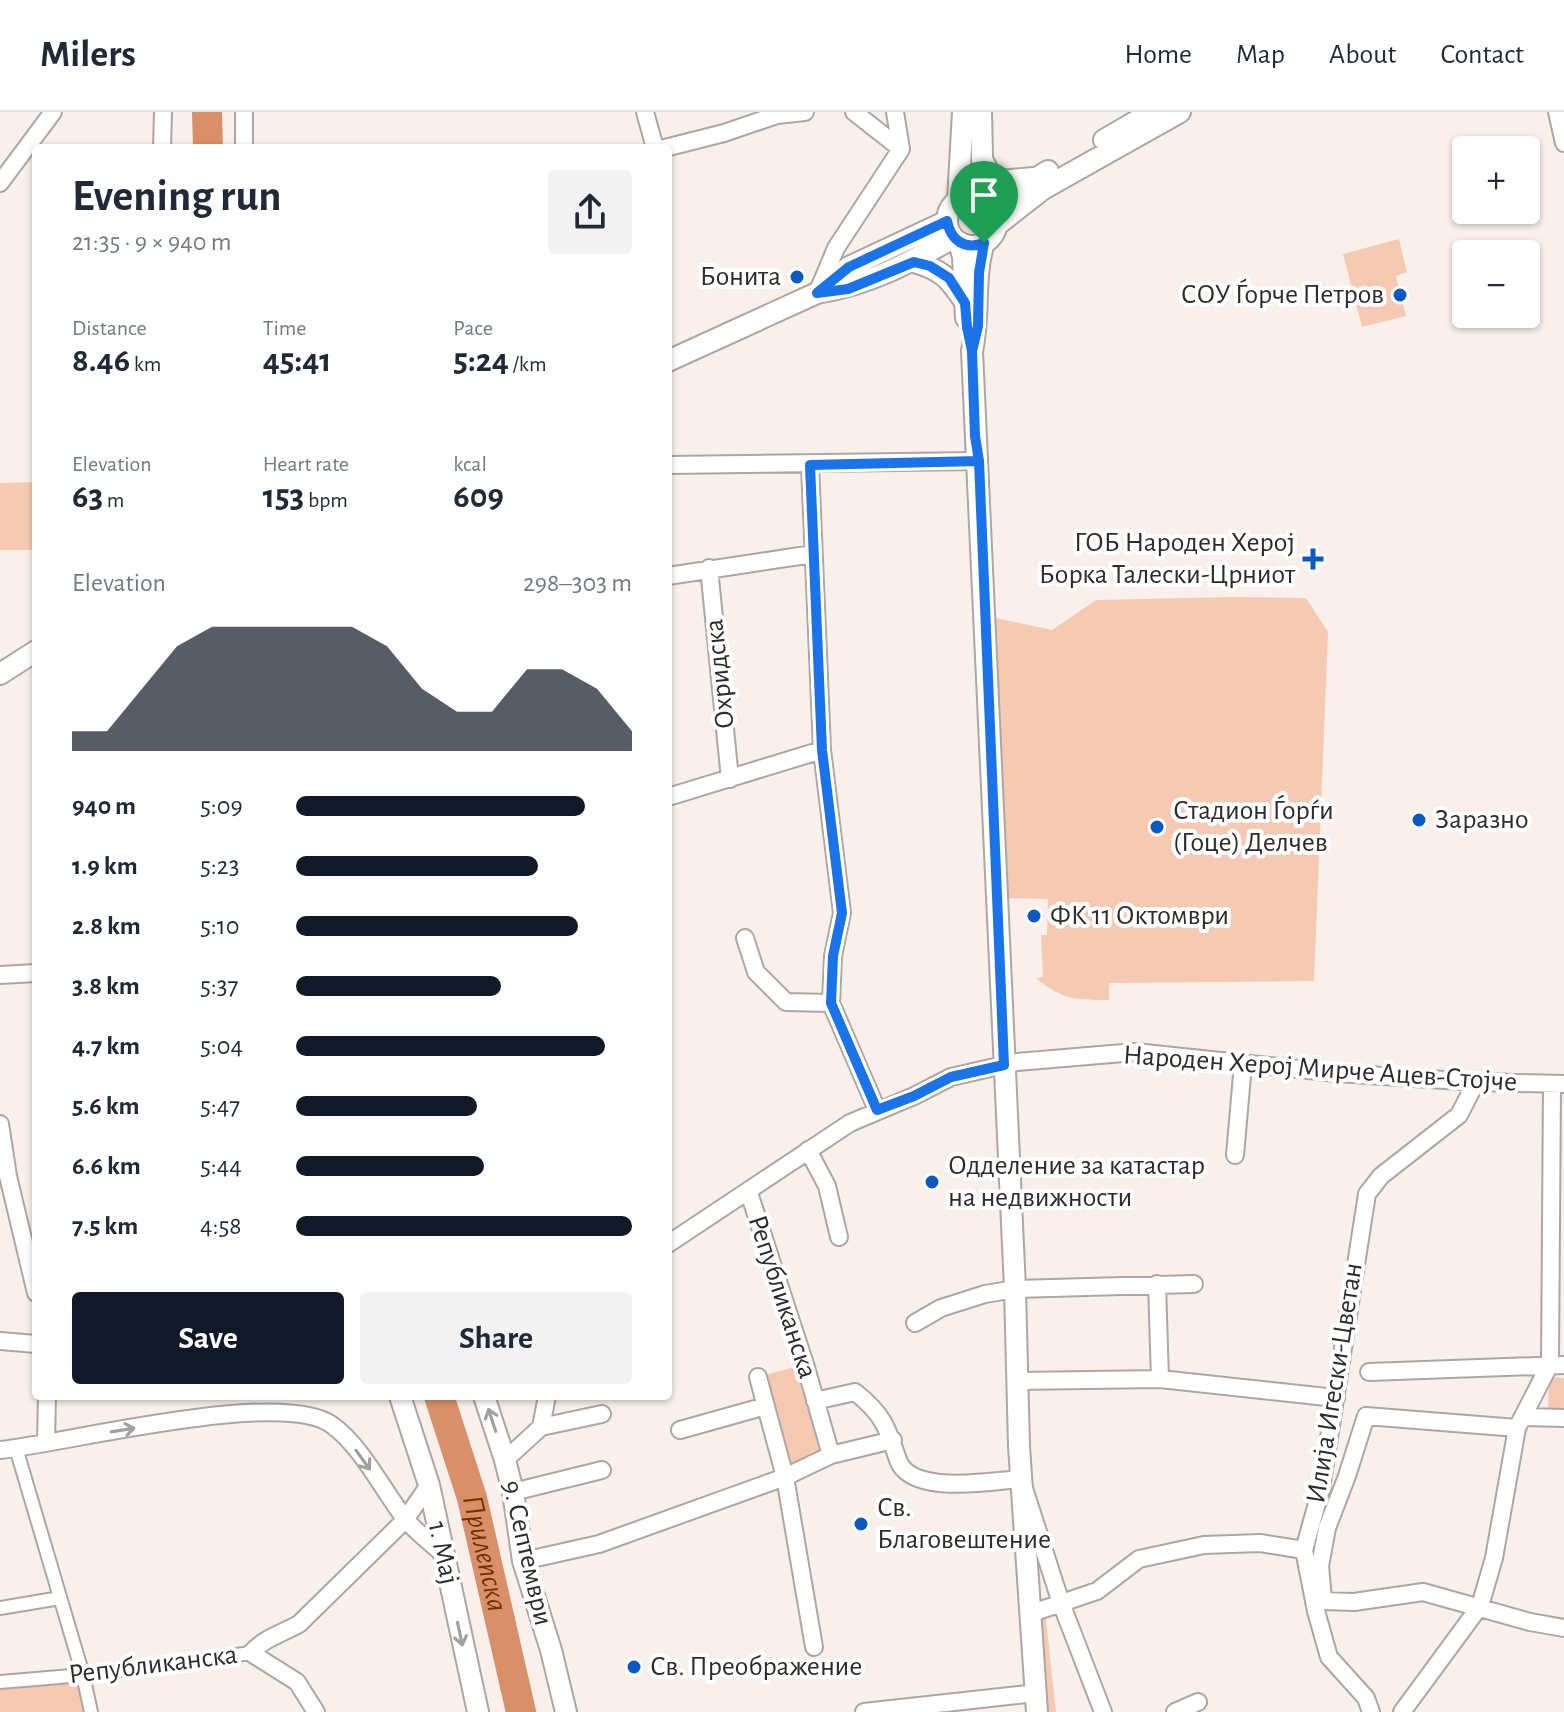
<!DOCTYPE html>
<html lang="en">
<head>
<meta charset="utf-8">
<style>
	:root { --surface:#fff; --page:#f2f2f3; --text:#1f2937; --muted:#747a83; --line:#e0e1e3; --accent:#111827 }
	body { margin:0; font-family:"Alegreya Sans",sans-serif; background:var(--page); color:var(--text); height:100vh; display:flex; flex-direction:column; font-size:30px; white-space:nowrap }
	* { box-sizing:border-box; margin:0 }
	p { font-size:26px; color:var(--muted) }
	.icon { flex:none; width:44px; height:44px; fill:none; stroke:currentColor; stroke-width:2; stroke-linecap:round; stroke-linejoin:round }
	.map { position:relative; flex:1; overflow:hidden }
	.drawer { position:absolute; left:32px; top:32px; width:640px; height:1256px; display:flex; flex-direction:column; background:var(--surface); border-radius:8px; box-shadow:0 2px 6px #0004 }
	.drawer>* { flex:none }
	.tools { position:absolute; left:1452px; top:24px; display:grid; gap:16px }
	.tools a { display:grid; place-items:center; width:88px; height:88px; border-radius:8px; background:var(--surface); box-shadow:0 2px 6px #0004; font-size:40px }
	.pin { position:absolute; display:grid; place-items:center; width:68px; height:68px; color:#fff; margin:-82px -34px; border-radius:50% 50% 50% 0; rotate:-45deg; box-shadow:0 0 8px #0007 }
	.pin .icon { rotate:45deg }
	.round { display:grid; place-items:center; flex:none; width:84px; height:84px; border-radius:8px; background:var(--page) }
	.overview { display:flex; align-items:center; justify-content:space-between; height:136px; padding:0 40px }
	h1 { font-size:44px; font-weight:600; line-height:60px }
	.figures { display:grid; grid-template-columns:repeat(3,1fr); gap:12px; height:136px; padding:8px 40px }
	.figures div { display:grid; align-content:center }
	.figures b { font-size:34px; font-weight:600 }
	.figures small { font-size:22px; font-weight:400 }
	.figures p { font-size:22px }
	.chart { height:224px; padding:16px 40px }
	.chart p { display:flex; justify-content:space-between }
	.chart svg { width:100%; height:144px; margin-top:8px; fill:var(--accent); opacity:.7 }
	.button { display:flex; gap:16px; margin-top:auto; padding:16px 40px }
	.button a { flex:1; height:92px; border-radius:8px; background:var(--accent); color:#fff; font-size:32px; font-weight:600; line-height:92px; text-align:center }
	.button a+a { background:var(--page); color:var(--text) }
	ul { padding:0 40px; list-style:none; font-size:26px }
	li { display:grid; grid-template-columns:128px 96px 1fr; align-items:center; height:60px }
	li i { height:20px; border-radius:10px; background:var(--accent) }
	header { display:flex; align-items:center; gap:48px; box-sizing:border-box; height:112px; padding:0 40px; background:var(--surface); border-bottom:2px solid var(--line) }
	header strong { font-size:38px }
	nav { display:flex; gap:44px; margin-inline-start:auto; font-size:28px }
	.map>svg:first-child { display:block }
</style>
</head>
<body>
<header>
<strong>Milers</strong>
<nav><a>Home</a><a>Map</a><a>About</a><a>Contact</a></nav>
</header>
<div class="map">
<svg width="1564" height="1600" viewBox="0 0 1564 1600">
	<rect width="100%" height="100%" fill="#f9f0ec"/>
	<path fill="#f5c9b2" d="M1399,127l8,33 -11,4 10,40 -44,11 -19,-73z
		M36,370v88h-3v-20h-33v-67z
		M1233,485l73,1 22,34 -14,349 -205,2v17c-33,0 -47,0 -73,-22l7,-1 -2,-42h6l1,-36 -51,-1 -11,-282 66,14 44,-30z
		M805,1252l26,91 -46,22 -27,-100z
		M1549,1265l15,1v33l-16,-1z
		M1045,1498l11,102h-19l-5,-99z
		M83,1563l8,37h-91v-30z"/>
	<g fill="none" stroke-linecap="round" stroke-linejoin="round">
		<g stroke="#d99068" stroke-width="30">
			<path d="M207,0l1,36"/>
			<path id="s1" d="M439,1284l33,102 49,214"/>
		</g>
		<defs>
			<path id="pedestrian" d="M16,1336l67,227 8,37
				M0,1496l60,-10
				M0,1570l83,-7 168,-22"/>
			<path id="minor" d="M244,0v36
				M645,0l10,36
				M854,0l47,37
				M1557,0l7,31
				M162,36l1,-36
				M665,36l59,-15 53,-18 28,-3
				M0,71l53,-71
				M818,179l18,-43 65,-99 -6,-37
				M668,353l311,-4
				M810,353l12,285 20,163 -9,43 -2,47 46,107
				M709,456l21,211
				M668,464l145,-22
				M668,685l154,-47
				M745,826l11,34 30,30 45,1
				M0,863l36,-2
				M0,1012l8,52 28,117
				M808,1038l19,36 12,51
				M1235,1043l8,-91
				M749,1081l56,171 26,91
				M668,1132l182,-121 64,-27 37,-19 66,-15 118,-10 202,21 139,9 88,2
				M1157,1172l3,95
				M915,1211l26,-15 44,-14 30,-5 179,-5
				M0,1229l36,3
				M1369,1260l195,-7
				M758,1265l27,100 29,170
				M1017,1269l143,-2 176,19
				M815,1289l40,-9c28,22 32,35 43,68 13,36 93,21 123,19l40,124 42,109
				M1525,1305l39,1
				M541,1315l61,-13
				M680,1318l86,-24
				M46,1329l1,-45
				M0,1338c67,-7 282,-62 332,-25 30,22 49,62 71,91 10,14 27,26 40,38
				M505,1348l36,-33 6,-31
				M513,1380l89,-22
				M523,1449l76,-17 186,-67 46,-22 62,-15
				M1323,1487l-3,-33 7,-38 20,-52 19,-60 151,12
				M1324,1489l30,1 69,-10 107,30 34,6
				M1032,1501l65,-22 42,-32 65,-14 56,-2 44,7
				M316,1600l-19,-30 -46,-29c13,-15 30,-19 48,-29l106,-104 24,-35
				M864,1600l172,-19
				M1175,1600l23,-10
				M1371,1600l-5,-14 -37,-41 -13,-46 -12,-61 17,-61 46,-295 14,-18 78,-61 17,-33
				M1402,1600l78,-106 14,-48 23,-130 33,-64 2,-280"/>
			<path id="tertiary" d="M981,0l2,86
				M1104,28l48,-28
				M982,47l7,14 10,8 34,-3
				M947 109a25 25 0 1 1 50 0a25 25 0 1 1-50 0Z
				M958,88l5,-88
				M988,89l23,-7 37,-23
				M997,113l46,-36 137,-77
				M959,130l4,15 3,61
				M984,131c-11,33 -4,73 -12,108l43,938 4,157 18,266
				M914,150c28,8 35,16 51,40
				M817,181c52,-8 92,-30 136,-55
				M668,249l149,-68 32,-26 98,-46
				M0,562l36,-23
				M400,1284l29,89 49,227
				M484,1284l21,64 8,32 10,69 28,89 15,62"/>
		</defs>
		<use href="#pedestrian" stroke="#aea6a2" stroke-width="16"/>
		<use href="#minor" stroke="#aea6a2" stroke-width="20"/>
		<use href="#tertiary" stroke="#aea6a2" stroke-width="24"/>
		<use href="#pedestrian" stroke="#fff" stroke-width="12"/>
		<use href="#minor" stroke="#fff" stroke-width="16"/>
		<use href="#tertiary" stroke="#fff" stroke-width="20"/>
	</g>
	<defs><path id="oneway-shaft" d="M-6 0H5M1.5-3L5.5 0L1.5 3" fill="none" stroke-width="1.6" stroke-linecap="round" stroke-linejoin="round" transform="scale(2)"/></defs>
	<g stroke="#a1a09f">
		<use href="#oneway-shaft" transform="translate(492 1308) rotate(-108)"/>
		<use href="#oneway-shaft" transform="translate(123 1318) rotate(-9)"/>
		<use href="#oneway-shaft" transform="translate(363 1348) rotate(54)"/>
		<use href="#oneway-shaft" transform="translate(460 1522) rotate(78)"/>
	</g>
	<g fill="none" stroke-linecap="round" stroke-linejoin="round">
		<defs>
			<path id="route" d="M984,131c-19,7 -33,-2 -37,-22l-98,46 -32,26 31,-4 66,-27 16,4 19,12 16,25 2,24 5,24 3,85 4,25 25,604 -53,12 -37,19 -37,14 -46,-107 2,-47 9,-43 -20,-163 -12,-285 169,-4 -4,-25 -3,-85 6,-25 1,-53 5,-30"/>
		</defs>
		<use href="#route" stroke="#fff" stroke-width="16"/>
		<use href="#route" stroke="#1a73e8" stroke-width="10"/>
	</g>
	<g fill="#0d59c3" stroke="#fff" stroke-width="3">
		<circle cx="797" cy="165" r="8"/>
		<circle cx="1400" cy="183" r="8"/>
		<path d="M1309 435h8v8h8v8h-8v8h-8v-8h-8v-8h8z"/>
		<circle cx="1419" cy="708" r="8"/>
		<circle cx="1157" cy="715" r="8"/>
		<circle cx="1034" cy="804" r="8"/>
		<circle cx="932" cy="1070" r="8"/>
		<circle cx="861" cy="1412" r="8"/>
		<circle cx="634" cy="1555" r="8"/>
	</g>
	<g text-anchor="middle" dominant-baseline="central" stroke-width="8" stroke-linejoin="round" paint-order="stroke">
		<g font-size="28" fill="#2e2b29" stroke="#fff" text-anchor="start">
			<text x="781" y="165" text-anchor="end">Бонита</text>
			<text x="1384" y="183" text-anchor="end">СОУ Ѓорче Петров</text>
			<text x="1295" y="431" text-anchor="end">ГОБ Народен Херој<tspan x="1295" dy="32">Борка Талески-Црниот</tspan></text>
			<text x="1173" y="699">Стадион Ѓорѓи<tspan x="1173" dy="32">(Гоце) Делчев</tspan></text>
			<text x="1435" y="708">Заразно</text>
			<text x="1050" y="804">ФК 11 Октомври</text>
			<text x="948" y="1054">Одделение за катастар<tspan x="948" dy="32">на недвижности</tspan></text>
			<text x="877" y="1396">Св.<tspan x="877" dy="32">Благовештение</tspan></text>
			<text x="650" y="1555">Св. Преображение</text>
		</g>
		<g font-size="28" fill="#2e2b29" stroke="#fff">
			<text transform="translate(720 562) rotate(-96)">Охридска</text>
			<text transform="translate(1320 957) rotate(4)">Народен Херој Мирче Ацев-Стојче</text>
			<text transform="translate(782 1185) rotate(72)">Републиканска</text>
			<text transform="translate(1335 1271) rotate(-81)">Илија Игески-Цветан</text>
			<text transform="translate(443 1441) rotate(78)">1. Мај</text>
			<text transform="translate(527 1441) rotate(77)">9. Септември</text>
			<text transform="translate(153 1553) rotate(-7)">Републиканска</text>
		</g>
		<g font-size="30" font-style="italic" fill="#733100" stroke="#fff">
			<text stroke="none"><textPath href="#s1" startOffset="164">Прилепска</textPath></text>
		</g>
	</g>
</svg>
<div class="tools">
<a>+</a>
<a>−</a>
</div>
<div class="pin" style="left:984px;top:131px;background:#1e9e55"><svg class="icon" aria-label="arrive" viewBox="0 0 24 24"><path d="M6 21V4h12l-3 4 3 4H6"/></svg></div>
<section class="drawer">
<div class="overview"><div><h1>Evening run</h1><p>21:35 · 9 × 940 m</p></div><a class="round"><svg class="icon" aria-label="share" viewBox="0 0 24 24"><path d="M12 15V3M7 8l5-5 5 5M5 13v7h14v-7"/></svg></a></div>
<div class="figures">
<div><p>Distance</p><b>8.46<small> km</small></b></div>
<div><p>Time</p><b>45:41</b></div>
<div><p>Pace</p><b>5:24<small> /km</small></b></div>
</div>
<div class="figures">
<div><p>Elevation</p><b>63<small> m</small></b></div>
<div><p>Heart rate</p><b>153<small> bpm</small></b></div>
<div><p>kcal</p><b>609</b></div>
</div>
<div class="chart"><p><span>Elevation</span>298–303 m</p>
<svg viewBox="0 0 160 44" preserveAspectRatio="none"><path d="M0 44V38L10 38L20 25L30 12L40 6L50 6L60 6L70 6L80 6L90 12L100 25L110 32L120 32L130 19L140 19L150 25L160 38V44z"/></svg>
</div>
<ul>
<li><b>940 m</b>5:09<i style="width:86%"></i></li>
<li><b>1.9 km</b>5:23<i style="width:72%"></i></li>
<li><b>2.8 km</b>5:10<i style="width:84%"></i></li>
<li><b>3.8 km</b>5:37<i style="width:61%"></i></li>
<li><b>4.7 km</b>5:04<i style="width:92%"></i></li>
<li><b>5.6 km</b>5:47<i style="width:54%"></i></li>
<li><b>6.6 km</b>5:44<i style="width:56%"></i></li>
<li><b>7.5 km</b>4:58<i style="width:100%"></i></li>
</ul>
<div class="button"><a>Save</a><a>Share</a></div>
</section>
</div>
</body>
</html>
